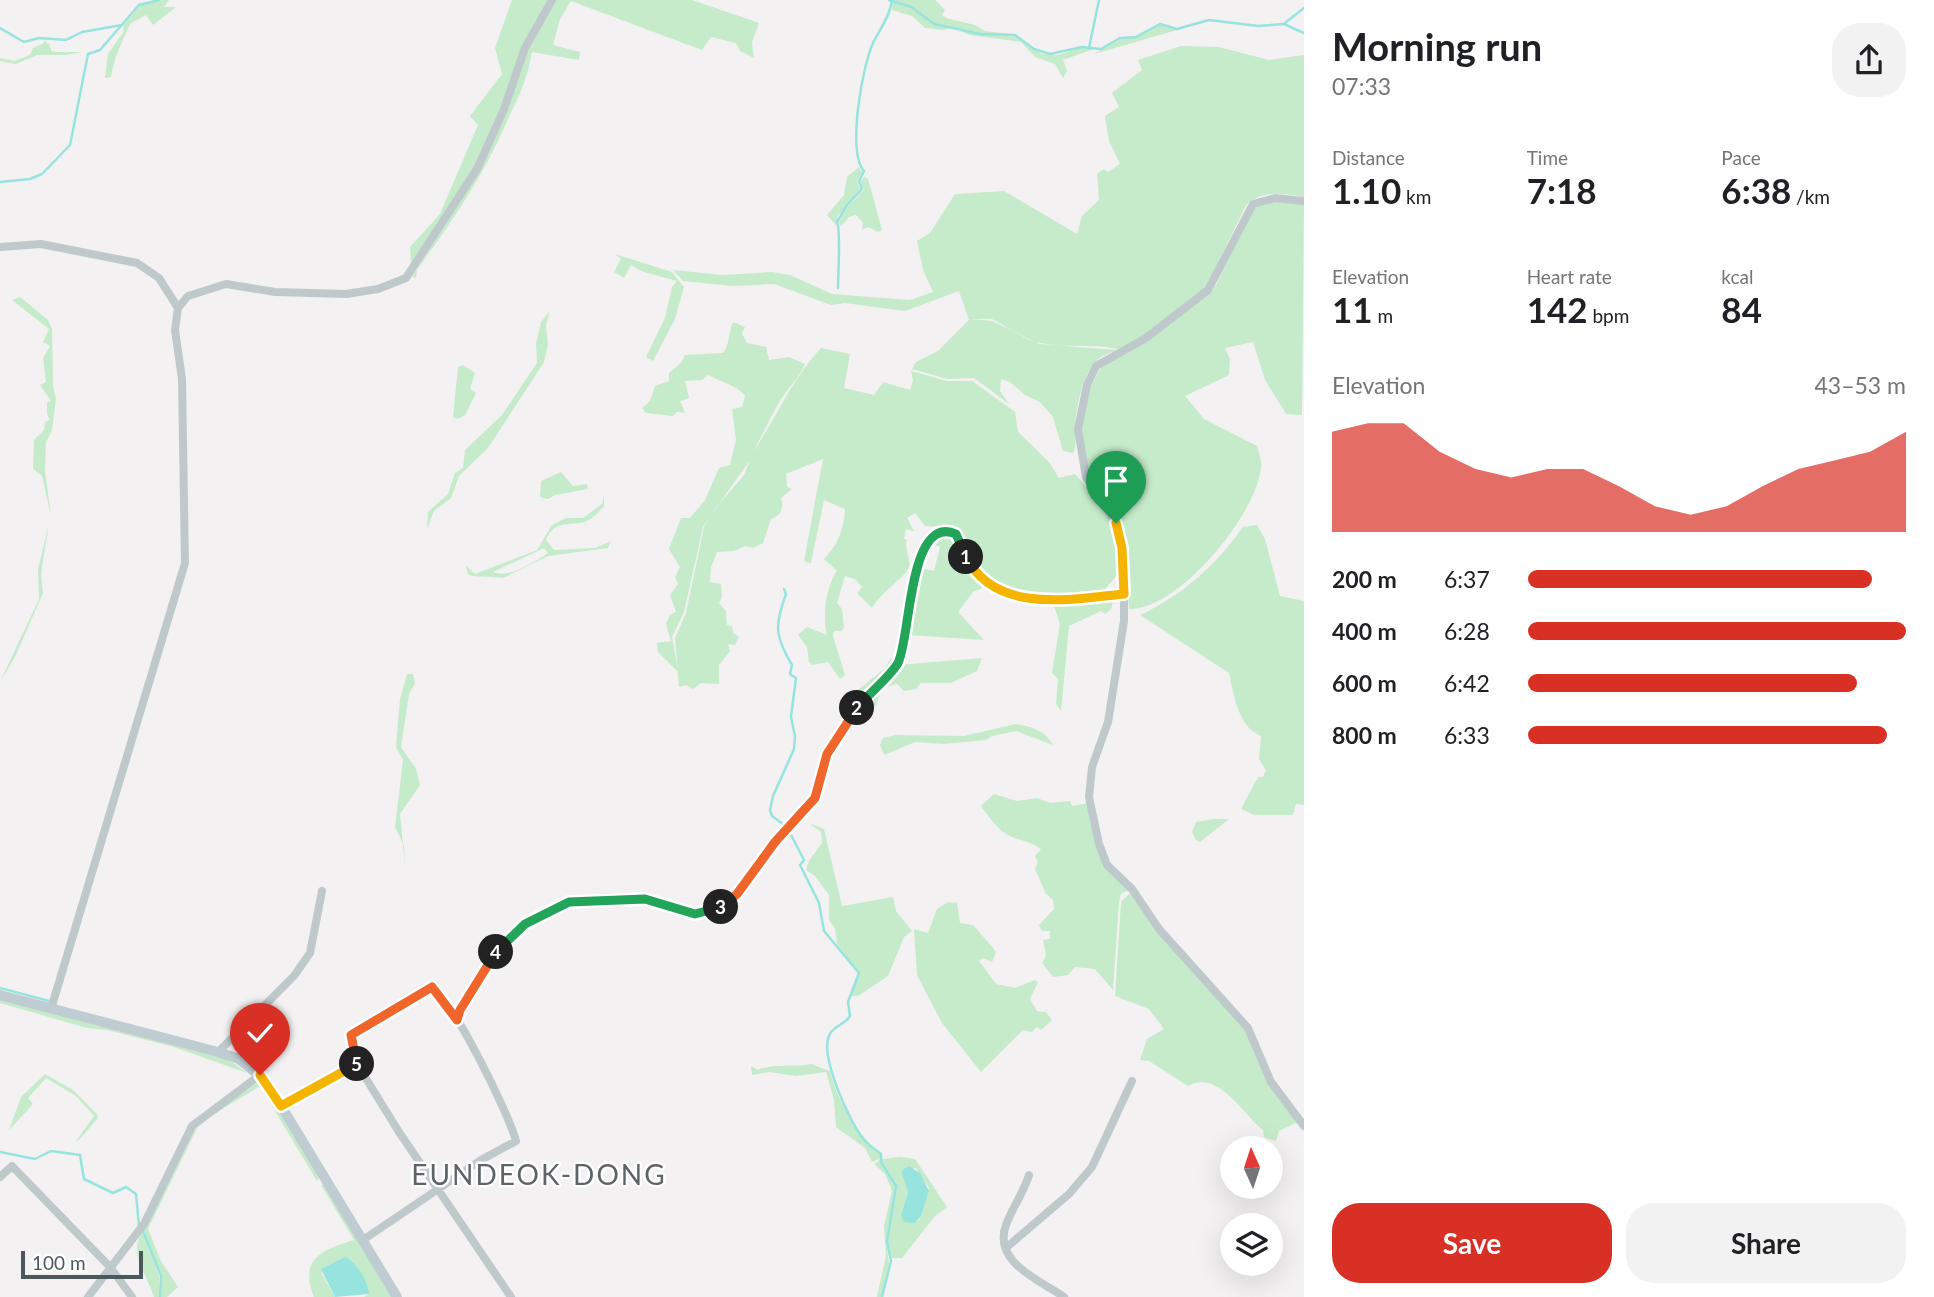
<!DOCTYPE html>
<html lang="en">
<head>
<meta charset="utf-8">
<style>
	:root { --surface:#fff; --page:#f2f2f2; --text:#202124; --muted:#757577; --accent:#d93025 }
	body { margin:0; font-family:Lato,sans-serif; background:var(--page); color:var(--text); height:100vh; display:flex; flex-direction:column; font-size:26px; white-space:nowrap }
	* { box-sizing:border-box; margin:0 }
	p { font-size:23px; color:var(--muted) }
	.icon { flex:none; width:38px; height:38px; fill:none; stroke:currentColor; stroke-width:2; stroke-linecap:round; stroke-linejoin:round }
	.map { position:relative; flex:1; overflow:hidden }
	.details { display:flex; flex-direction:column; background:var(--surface); width:630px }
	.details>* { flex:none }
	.needle { width:46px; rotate:357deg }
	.tools { position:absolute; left:1220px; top:1136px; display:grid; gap:14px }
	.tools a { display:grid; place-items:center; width:63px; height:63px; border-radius:50%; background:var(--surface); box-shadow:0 7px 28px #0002; font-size:35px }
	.scale { position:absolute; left:21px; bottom:18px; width:122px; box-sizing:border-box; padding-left:7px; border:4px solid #4b595d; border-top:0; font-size:19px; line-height:24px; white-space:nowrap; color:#4b595d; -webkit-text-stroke:5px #fff; paint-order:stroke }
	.pin { position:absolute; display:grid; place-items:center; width:60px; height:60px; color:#fff; margin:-72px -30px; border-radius:50% 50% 50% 0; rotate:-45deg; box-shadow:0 0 7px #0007 }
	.pin .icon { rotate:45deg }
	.km { position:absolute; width:35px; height:35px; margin:-18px; border-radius:50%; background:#222; color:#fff; font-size:19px; line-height:35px; text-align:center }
	.round { display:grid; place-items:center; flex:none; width:74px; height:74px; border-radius:28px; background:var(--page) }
	.head { display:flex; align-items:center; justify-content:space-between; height:119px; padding:0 28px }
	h1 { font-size:38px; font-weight:700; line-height:52px }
	.stats { display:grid; grid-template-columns:repeat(3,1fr); gap:10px; height:119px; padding:7px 28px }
	.stats div { display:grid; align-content:center }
	.stats b { font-size:35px; font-weight:700 }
	.stats small { font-size:19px; font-weight:400 }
	.stats p { font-size:19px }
	.chart { height:196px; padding:14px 28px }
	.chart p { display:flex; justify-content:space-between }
	.chart svg { width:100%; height:126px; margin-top:7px; fill:var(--accent); opacity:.7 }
	.primary-button { display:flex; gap:14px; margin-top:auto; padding:14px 28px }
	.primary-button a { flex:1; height:80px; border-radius:28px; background:var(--accent); color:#fff; font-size:28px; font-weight:700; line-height:80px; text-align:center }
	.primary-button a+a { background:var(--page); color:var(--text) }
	ul { padding:0 28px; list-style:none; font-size:23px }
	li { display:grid; grid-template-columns:112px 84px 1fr; align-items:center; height:52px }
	li i { height:18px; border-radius:9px; background:var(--accent) }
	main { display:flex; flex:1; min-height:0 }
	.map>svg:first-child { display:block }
</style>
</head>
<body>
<main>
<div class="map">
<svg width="1304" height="1297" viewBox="0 0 1304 1297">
	<rect width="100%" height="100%" fill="#f3f1f2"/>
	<path fill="#c5ebca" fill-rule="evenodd" d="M161,0h8l-5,7h12l-23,18 -7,-10 -16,9c-8,18 -16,33 -19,53l-6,1 3,-24 16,-23 -1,-5 17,-20z
		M512,0h36l-78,175 -59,89 -1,-17 30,-33 38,-89 -8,-9 32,-42 -7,-26z
		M555,0h137l67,23 -7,19 2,16 -14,-7 -4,-8 -25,-6 -9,13 -131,-49 -11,18 -7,26 27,7 -1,8 -47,-8c-6,33 -15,47 -28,76 -23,52 -54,96 -87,142l-1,8 -4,-1 65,-102 30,-63 18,-56z
		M891,0h44l10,10 -3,5 4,3 29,7 10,6 26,3 -29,-1 -48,-10 -23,-16z
		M893,2l17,6 24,16 47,10 38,3 23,17 16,1 24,-8 12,2 -31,11 4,11 -4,7 -8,-14 -20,-7 -14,-15 -51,-7 -18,-7 -9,2 -18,-2 -13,-12 -20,-6z
		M1160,25l17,5 -83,24 27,-15 16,-2z
		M43,40l6,4 3,8h31l-17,3h-29l-21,9 -16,-3v-3l14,3 16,-6 3,-7 11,-5z
		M1181,46l38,1 50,13 35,-5v142c-21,-3 -41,-8 -58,8l-40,82 -61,48 -27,14c-27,-6 -55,0 -82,-7 -14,-4 -30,-16 -44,-23h-22l22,2 48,23 76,6c-6,3 -15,6 -20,11 -14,14 -19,45 -21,64 -1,10 3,18 -2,28l-10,-2 -10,-34 -13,-15 -15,-7 -15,-13 -9,-3 -1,12 9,13 -35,-26 -27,1 -35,-10 4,-7 22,-11 31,-31 -10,-29 -54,20 -60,-8 -14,2 -57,-21 -41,2 -50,-5 -10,-11 49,5 50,-3 18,3 42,19 78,6 23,-8 -10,-22 -6,-29 13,-8 25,-39 49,-3 73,43 5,-18 17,-16 -2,-26 7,-5 4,3 12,-8 -11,-23 -4,-25 14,-9 -7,-14 30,-23 -4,-10z
		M859,167l3,5 -5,9 3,8 -23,28 1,10 -11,-12 17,-20 3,-18z
		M864,177l4,2 14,51 -4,2 -10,-5 -6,3 1,-7 -7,-8 -7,2 -8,9 -2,-4 9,-16 16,-16 -3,-9z
		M1279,201l25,3 -2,211 -16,-1 -21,-34 -12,-38 -28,6 5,11 -1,16 -44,21 19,23 53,27c2,7 5,15 4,22 -5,47 -82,142 -132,141l-4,-70 -7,-19 -33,-58 -4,-35 7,-35 13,-25 100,-68 15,-14 37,-76 8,-5z
		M615,254l57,18 12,15 -9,32 -22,42 -7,-4 19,-39 7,-31 5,-6 -36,-10 -10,-6 -7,13 -10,-6 7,-13z
		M20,297l28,23 4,9 1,57 3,13 -4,31 -6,12 -1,29 6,45 -9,-40 -9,-7 1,-29 10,-10 1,-8 5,-2 -3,-6v-12l4,-1 -11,-16 6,-3 -3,-24 7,-12 -7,-4 6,-13 -37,-29z
		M550,311l-4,14 2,20 -4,17 -56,86 -29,28 -8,22 -17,13 -7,18 1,-17 20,-18 7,-21 8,-5 2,-18 37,-35 35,-52 -1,-19 5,-22z
		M733,322l12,5 -3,6 5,10 19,4 3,13 20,-3 16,7c-7,16 -19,26 -27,40l-25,48c24,-35 39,-73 68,-104l29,6 -6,34 30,7 9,-13 27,8 3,-10 -2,-9 36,10h25l43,31 3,20 31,30 10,16 16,-4c18,20 57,67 44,96 -3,8 -11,15 -16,22 -67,10 -114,9 -142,-60l-12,-5 -24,-1 -10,-13 -8,5 7,13 -8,-2 -2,10 3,1c-3,10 4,18 2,27 -2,9 -29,26 -37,41l-15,-15 5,-6 -7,-8 -10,-3 -8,27 5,6 2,19 -3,3h-7l-1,5 12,39 -5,4 -12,-17 -16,3 -3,-3 -2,-15 -9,-12 9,-8 20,8c-5,-18 -1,-49 10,-64l-13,-12c14,-15 20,-29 21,-50l-21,-9 -13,63 -7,-2 19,-102 -37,15 1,13 5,2 -11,9c3,10 0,18 -10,21l-8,24 -10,5 -8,-2 -11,5 -17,1 -6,15 -1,15 11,2 1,13 -3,6 7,8 1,14 5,1 1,7 6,4 -4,8 -7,-1 2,7 -11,14v19l-18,-1 -8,6 -7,-4 -7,2 -4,-49 11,-25 18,-86 11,-18 29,-34 6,-15 -47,67 -19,85 -12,25 6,35 -20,-20 -1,-9 14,-2 -5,-17 4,-9 6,-3 -6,-17 8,-11 -3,-7 5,-10 -11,-18 12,-31h9l15,-18 14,-32 11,-3 6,-25 -4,-31 10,-2 3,-11c-7,-10 -26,-15 -37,-21l-6,5 -17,1 4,17 -9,3 5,12 -8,-1 -4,4 -27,-3 -4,-5 8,-7 5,-15 14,-5v-8l12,-10 4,-8 38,-2c7,-9 5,-20 10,-31z
		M463,365l12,8 -5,16 6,4 -11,22 -7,4 -5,-2 5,-50z
		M561,472l12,14 14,-2 1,5 -33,6 -7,4 -8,-2 1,-16z
		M604,494v12c-6,7 -14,16 -24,17 -15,2 -27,-1 -34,17l8,10 41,-2 16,-7 -3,7 -60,8 -45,22c-10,-2 -30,0 -35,-4l-2,-8 9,8 62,-24 15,-25 14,-7h17l19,-14zM544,548l4,5c-13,9 -40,26 -55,19z
		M49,524l-8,49 2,20 -28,64 -15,25 39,-83 -1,-30z
		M1257,525l8,14 15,57 24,5v204l-8,-1 -3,11h-39l-13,-6 17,-32h5l3,-7 -7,-11 2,-23c-23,-9 -27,-41 -32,-63l-89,-58c43,-20 76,-50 103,-88z
		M952,534l37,51 -16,7 -15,20 26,28 -76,-5 12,-67 14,3 6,-24 -5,-2 8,-10z
		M1114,597l-3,12 -6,5 -4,-3 -32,15 -8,85 -5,-7 2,-25 -6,-6 8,-49 -7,-21z
		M891,658l6,1 -4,5 -47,53 1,-18 38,-31z
		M982,658l-5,13 -26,12h-30l-5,6 -12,2 -7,-7 -15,4 -6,18 -7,1 -7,9 -10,1 46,-52z
		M407,674h6l2,10 -6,10 -8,53 15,22 4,16 -20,29 5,53 -1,-21 -9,-19 8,-67 -7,-13 4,-48z
		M1016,724c14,2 30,7 37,21l-37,-14 -24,5 -6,4 -43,4 -28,-2 -31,13 -4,-10 3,-7 13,-3 68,1z
		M994,794l23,7 20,-3 13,5 20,-2 2,5 16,-3 19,67 22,20 -8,4 -2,8 -6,88 -18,-21 -20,-2 -7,8 -15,2 -11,-14 4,-8 -3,-15 7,-1v-8h-8l-3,-6 15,-16 -1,-9 -7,-6 -11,-25 3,-7 -3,-6 6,-7c-11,-8 -20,-8 -31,-13 -12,-5 -22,-21 -29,-30z
		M1214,819h15l-29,23 -4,-2 -4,-8 4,-10z
		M809,823l15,6 18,77 51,-9 3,14 16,20 -8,6 -16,39 -30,20h-7l8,-23 -22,-29 -2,-16 -6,-8v-25l-14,-19 -9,-6 3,-9 13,-18 -1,-11z
		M1131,892l112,134 20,44 35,52 -19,9 -3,10 -12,-4 -1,-7c-19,-14 -45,-62 -75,-44l-39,-25 -9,-1 7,-21 17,-10 -15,-20 -34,-13 6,-94z
		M948,902l9,1 3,20 13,2 21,24 2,4 -4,9 -10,-4 -3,3 17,23 19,4 20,-8 3,2 -8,17 7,12 9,1 6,8 -11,10 -4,-3 -5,5 -9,-2 -42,42 -39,-49 -25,-48 -3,-46 14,4 9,-24z
		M0,999l229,61 18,13 -73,-26 -67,-17 -20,-2 -87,-25z
		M811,1064l19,7c7,30 28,64 51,83v4l-9,4 -7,-14 -29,-21 -2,-27 -8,-28 -30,4 -27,-4 -17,3 -1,-9 6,4c18,-7 35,-2 54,-6z
		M45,1074l28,16 24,24 1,4 -19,22 -3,1 18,-25 -18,-20 -30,-18 -18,20 5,6 -24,26 12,-33z
		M261,1080l59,97 -3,4 -57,-95 -54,33 -8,7 -50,103 13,32 17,26 -11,10h-6v-21l-17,-46 52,-105z
		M900,1157l15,2 32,48 -12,9 -33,42h-11l-3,-16 9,-56 -15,-24v-3zM916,1168l13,20 -10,33 -18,-6 7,-23 -7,-21z
		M880,1160l15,26 -9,56 3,22 -8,33h-4l9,-41 -2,-30 8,-35 -7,-17 -11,-10z
		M324,1184l69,113h-29l5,-3 -48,-22 14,25h-21c-15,-38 7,-47 40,-57l-33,-55z
		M143,1232l16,44v21h-5c-6,-20 -27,-47 -11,-65z"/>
	<path fill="#97e4df" d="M909,1166l11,7 9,18 -8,25 -6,7 -11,-1 -3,-7 7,-23 -7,-21z
		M345,1257c12,5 23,25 24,37l-34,3 -14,-28z"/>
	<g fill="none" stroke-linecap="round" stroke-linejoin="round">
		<path stroke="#97e4df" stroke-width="2.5" d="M889,0l22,7 23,17 47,10 34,1 19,14 16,5 32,-7 19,2 19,-11 16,-1 24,-13 17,5 32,-9 49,6 26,-2 20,9
			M1285,23l19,-15
			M0,28l24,14 15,-4 27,2 16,-8 40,-7
			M1089,48l10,-48
			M0,182l30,-3 12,-5 28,-29 18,-91 12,-4 39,-45 20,-5
			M838,288c0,-13 3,-58 -1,-66l10,-17 15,-16 -3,-8 5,-10c-17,-19 -2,-106 10,-130 7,-13 16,-26 18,-40
			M784,589l2,5c-11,30 -12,41 6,71l-2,9 6,4 -5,39 4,19 -1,13 -21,47 -3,14 2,6 15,11 17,33 -4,5 19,38 5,28 35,42 -11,29 2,14c-6,9 -16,10 -20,18 -12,20 20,89 34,106 4,5 12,10 17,14v8l15,24 -9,56 4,19 -9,36
			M0,988l49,13
			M0,1152l35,7 16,-8 29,4 4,24 29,14 13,-6 10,7 3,32
			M143,1231l18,45 -1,21"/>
		<path stroke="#bfc9cc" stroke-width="8" d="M1304,201l-29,-3 -22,6 -45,86 -62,48 -50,28 -9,19 -9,44 8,48 30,46 8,50v48l-16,101 -16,45 -3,30 10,47 8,21 25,24 27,40 89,99 23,54 33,44
			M0,247l41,-3 96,19 22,15 19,30
			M51,1009l134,-446 -3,-184 -7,-49 3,-22 10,-12 38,-12 49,8 71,2 32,-5 28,-11 71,-109 27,-60 21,-61 27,-48
			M457,1020c4,-17 17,-26 24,-41 33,-65 92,-89 163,-80 26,3 45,22 72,11 27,-11 44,-50 62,-71 11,-14 25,-26 35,-39 11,-15 9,-39 18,-55 12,-20 26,-39 41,-56 8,-9 20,-16 26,-26 13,-26 11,-150 58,-129 5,8 6,17 11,25 31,55 106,40 157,35
			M218,1052l76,-76 16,-23 12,-62
			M357,1064l42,68 112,165
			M281,1106l73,-39 3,-3 -6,-29 81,-48c21,13 77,127 84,154l-35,19 -118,80
			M1029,1175c-6,19 -17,33 -23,50 -14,38 36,56 58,72
			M0,1177l12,-11 98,101 22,30
			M1007,1247l62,-53 23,-27 40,-86
			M88,1297l56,-73 48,-98 68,-51"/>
		<path stroke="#bfccd1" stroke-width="10" d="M0,995l218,57 21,7 27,22 131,216"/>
	</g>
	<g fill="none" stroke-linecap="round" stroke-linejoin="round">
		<defs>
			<path id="split-1" d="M966,557c30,58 107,42 158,37l-2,-46 -6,-25"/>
			<path id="split-2" d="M857,708c11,-14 33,-31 41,-45 13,-25 10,-150 58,-129l10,23"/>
			<path id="split-3" d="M721,907l16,-13 38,-52 40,-44 12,-44 30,-46"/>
			<path id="split-4" d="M496,952l29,-28 44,-22 76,-3 50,15 26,-7"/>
			<path id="split-5" d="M357,1064l-6,-29 81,-48 25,33 3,-10 36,-58"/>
			<path id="split-6" d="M260,1075l21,31 76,-42"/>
		</defs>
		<use href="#split-1" stroke="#fff" stroke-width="14"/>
		<use href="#split-2" stroke="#fff" stroke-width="14"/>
		<use href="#split-3" stroke="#fff" stroke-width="14"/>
		<use href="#split-4" stroke="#fff" stroke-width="14"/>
		<use href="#split-5" stroke="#fff" stroke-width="14"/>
		<use href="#split-6" stroke="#fff" stroke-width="14"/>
		<use href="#split-1" stroke="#f5b400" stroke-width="9"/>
		<use href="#split-2" stroke="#22a559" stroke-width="9"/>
		<use href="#split-3" stroke="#f0652b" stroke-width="9"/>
		<use href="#split-4" stroke="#22a559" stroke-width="9"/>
		<use href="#split-5" stroke="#f0652b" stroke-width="9"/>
		<use href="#split-6" stroke="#f5b400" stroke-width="9"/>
	</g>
	<g text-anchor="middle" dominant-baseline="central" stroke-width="5" stroke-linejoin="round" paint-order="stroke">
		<g font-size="28" letter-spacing="2" fill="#5e6365" stroke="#fff">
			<text x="539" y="1174">EUNDEOK-DONG</text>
		</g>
	</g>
</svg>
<div class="tools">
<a><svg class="needle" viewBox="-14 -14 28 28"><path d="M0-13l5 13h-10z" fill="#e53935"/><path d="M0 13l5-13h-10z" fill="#757577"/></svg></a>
<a><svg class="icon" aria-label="layers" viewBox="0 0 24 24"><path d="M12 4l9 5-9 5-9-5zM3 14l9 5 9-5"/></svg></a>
</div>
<div class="scale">100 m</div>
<div class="pin" style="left:1116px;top:523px;background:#1e9e55"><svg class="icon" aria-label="arrive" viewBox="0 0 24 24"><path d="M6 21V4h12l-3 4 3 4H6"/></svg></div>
<div class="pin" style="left:260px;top:1075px;background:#d93025"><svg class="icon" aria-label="check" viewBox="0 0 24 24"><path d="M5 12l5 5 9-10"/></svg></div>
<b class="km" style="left:966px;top:557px">1</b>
<b class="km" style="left:857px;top:708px">2</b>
<b class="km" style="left:721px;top:907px">3</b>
<b class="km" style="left:496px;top:952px">4</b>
<b class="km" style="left:357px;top:1064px">5</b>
</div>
<section class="details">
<div class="head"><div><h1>Morning run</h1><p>07:33</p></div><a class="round"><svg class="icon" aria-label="share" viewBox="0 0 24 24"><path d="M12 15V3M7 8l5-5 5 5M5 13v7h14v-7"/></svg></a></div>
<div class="stats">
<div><p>Distance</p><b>1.10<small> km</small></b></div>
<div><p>Time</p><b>7:18</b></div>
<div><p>Pace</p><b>6:38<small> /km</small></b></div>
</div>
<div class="stats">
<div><p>Elevation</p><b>11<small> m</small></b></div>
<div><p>Heart rate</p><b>142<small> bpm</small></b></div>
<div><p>kcal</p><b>84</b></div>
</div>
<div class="chart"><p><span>Elevation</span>43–53 m</p>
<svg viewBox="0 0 160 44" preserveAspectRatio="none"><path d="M0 44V9L10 6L20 6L30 16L40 22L50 25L60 22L70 22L80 28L90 35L100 38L110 35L120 28L130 22L140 19L150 16L160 9V44z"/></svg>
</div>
<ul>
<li><b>200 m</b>6:37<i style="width:91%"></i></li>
<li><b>400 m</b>6:28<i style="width:100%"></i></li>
<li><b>600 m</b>6:42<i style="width:87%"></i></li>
<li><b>800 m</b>6:33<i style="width:95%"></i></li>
</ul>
<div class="primary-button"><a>Save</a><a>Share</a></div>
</section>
</main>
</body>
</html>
